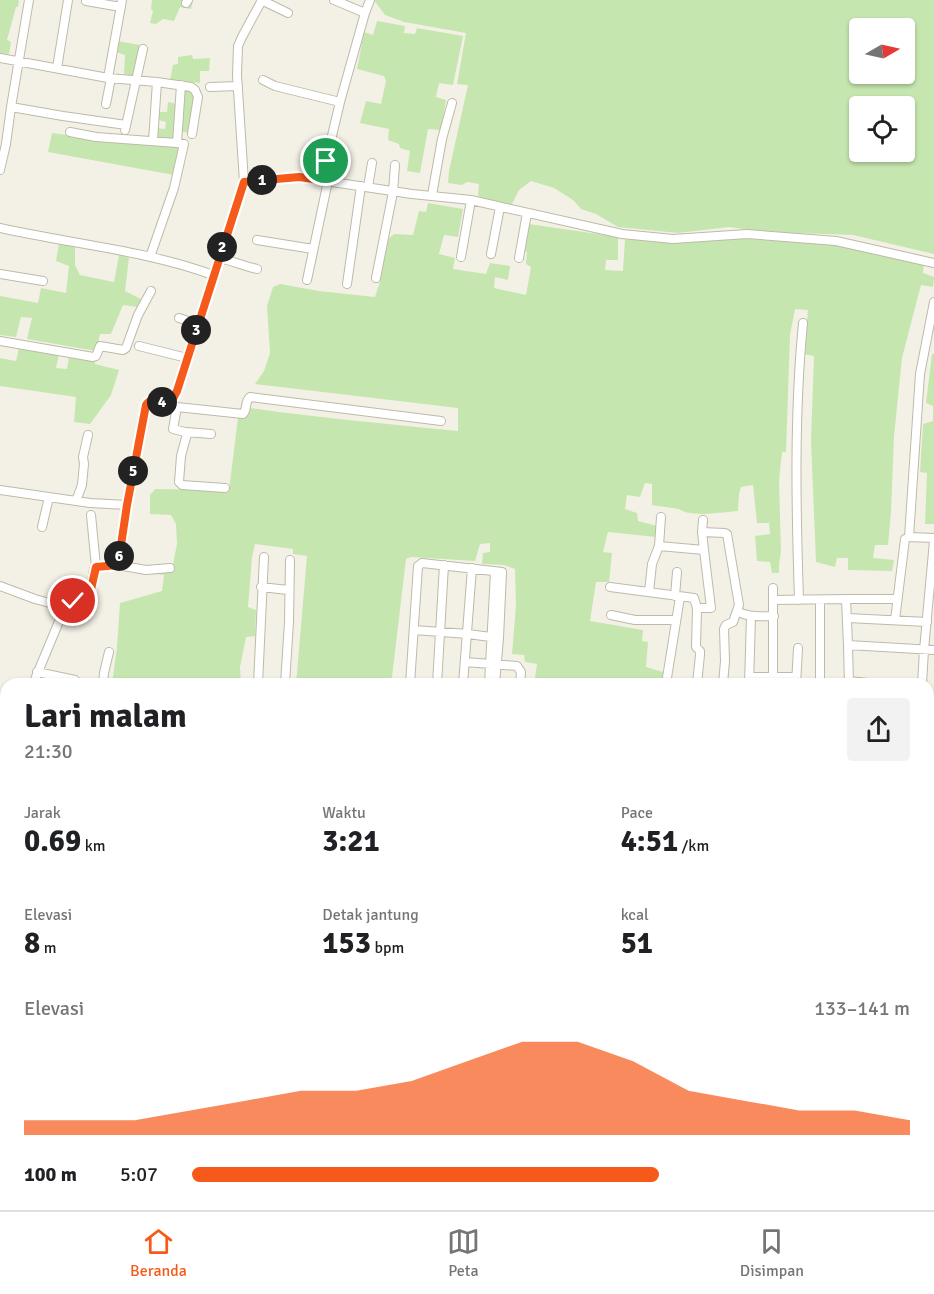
<!DOCTYPE html>
<html lang="id">
<head>
<meta charset="utf-8">
<style>
	:root { --surface:#fff; --page:#f2f2f2; --text:#202124; --muted:#757577; --line:#e0e0e0; --accent:#f65a1a }
	body { margin:0; font-family:Signika,sans-serif; background:var(--page); color:var(--text); height:100vh; display:flex; flex-direction:column; font-size:22px; white-space:nowrap }
	* { box-sizing:border-box; margin:0 }
	p { font-size:20px; color:var(--muted) }
	.icon { flex:none; width:33px; height:33px; fill:none; stroke:currentColor; stroke-width:2; stroke-linecap:round; stroke-linejoin:round }
	.map { position:relative; flex:1; overflow:hidden }
	.drawer { position:absolute; left:0px; top:678px; width:934px; height:532px; display:flex; flex-direction:column; background:var(--surface); border-radius:18px 18px 0 0; box-shadow:0 2px 4px #0004 }
	.drawer>* { flex:none }
	.needle { width:39px; rotate:81deg }
	.tools { position:absolute; left:849px; top:18px; display:grid; gap:12px }
	.tools a { display:grid; place-items:center; width:66px; height:66px; border-radius:6px; background:var(--surface); box-shadow:0 2px 4px #0004; font-size:30px }
	.pin { position:absolute; display:grid; place-items:center; width:51px; height:51px; color:#fff; margin:-26px; border:3px solid #fff; border-radius:50%; box-shadow:0 2px 6px #0007 }
	.km { position:absolute; width:30px; height:30px; margin:-15px; border-radius:50%; background:#222; color:#fff; font-size:16px; line-height:30px; text-align:center }
	.round { display:grid; place-items:center; flex:none; width:63px; height:63px; border-radius:6px; background:var(--page) }
	.headline { display:flex; align-items:center; justify-content:space-between; height:102px; padding:0 24px }
	h1 { font-size:33px; font-weight:800; line-height:45px }
	.figures { display:grid; grid-template-columns:repeat(3,1fr); gap:9px; height:102px; padding:6px 24px }
	.figures div { display:grid; align-content:center }
	.figures b { font-size:30px; font-weight:800 }
	.figures small { font-size:16px; font-weight:400 }
	.figures p { font-size:16px }
	.chart { height:168px; padding:12px 24px }
	.chart p { display:flex; justify-content:space-between }
	.chart svg { width:100%; height:108px; margin-top:6px; fill:var(--accent); opacity:.7 }
	ul { padding:0 24px; list-style:none; font-size:20px }
	li { display:grid; grid-template-columns:96px 72px 1fr; align-items:center; height:45px }
	li i { height:15px; border-radius:8px; background:var(--accent) }
	.tab-bar { display:flex; justify-content:space-around; align-items:center; height:84px; border-top:2px solid var(--line); background:var(--surface); font-size:16px; color:var(--muted) }
	.tab-bar a { display:grid; justify-items:center; gap:3px }
	.tab-bar .selected { color:var(--accent) }
	.map>svg:first-child { display:block }
</style>
</head>
<body>
<div class="map">
<svg width="934" height="1210" viewBox="0 0 934 1210">
	<rect width="100%" height="100%" fill="#f3f1e6"/>
	<path fill="#c6e6af" fill-rule="evenodd" d="M0,0h19l-1,7h-2l-9,33 4,2 -2,12 -9,-1z
		M152,0h41l-2,9 -11,-2 -6,14 -11,-2 -7,5 -6,-1 3,-12 -2,-2z
		M374,0h560v254l-81,-19 -88,-3 -36,-5 -51,6 -60,-6 -22,-13 -15,-5 -8,-9 -19,-12 -23,-7 -12,9 -8,16 -28,-6 -5,-5 1,-11 -12,-2 -5,3 -14,-2 1,-12 19,-86 -11,-1 9,-51 -62,-11 -19,-7zM860,28h44v46h-44zM860,106h44v46h-44z
		M377,21l28,5 -1,7 11,1 2,-6 46,8 -10,49 -14,-2 -3,14 10,3 -5,30 -13,-1 -8,44 -13,-2 3,-20 -10,-3 -1,-4 -11,-4 1,-11 -29,-6 6,-22 15,3 5,-23 -2,-5 -27,-7 7,-37 9,3z
		M117,41l23,4 -5,31 -11,-2 1,-19 -9,-3z
		M192,55l1,4 17,-1 -1,13h-9v12l-30,-3 3,-15 5,-1v-7z
		M183,87l12,3v14l-3,2 -2,27 -12,-2 -3,9 -21,-2 1,-10 10,1 1,-7 -11,-3 1,-7h11l1,-10 9,2z
		M52,133l51,7 78,6 -7,29 -126,-23z
		M428,203l35,6 -5,28 -14,-2 -5,19 16,4 -2,11 33,5 4,-11 20,3 -2,14 -13,-3 -1,11 32,7 5,-28 -5,-3 1,-12 -4,-2 6,-26 89,13v23h-12l-1,10 18,1 2,-32 50,4 33,-2 25,-3 107,7 84,18 -1,10 11,4 -1,10 -12,-2 -19,73 -8,78 -3,76 -3,33h-13l-2,13 21,2 -2,11 -44,-1v-12h-11l-2,9 -19,-5 -5,-121 3,-85 -10,-2 4,-44 -13,-1 -5,26 -4,117h-4l-3,29 2,70 -2,14v8h-7l-2,-11 -13,-1 -2,-25 15,-2 -1,-11h-12l-4,-38 -12,2 -2,7 -1,17c-15,1 -47,7 -59,-2l-27,-4v-21l-7,-1 -5,14 -13,-2 -2,14 12,4 1,8 19,5 -1,11 -48,-5 -5,20 9,1 -3,29h-13l-6,39 53,9 -1,11 6,1 -2,25 17,5 -2,12h-127l3,-20 -12,-2 -1,-7 -12,-1 4,-49 -1,-36 -11,-4 -22,-1 1,-11 7,-1v-9l-10,1 -5,17 -64,-4 -5,2 -14,118 -6,7h-90l11,-128 -14,-2v-5l-38,-5 -3,13 -4,50 8,3 -1,26 -9,1 -6,30 1,17h-129l5,-37 3,-44 42,-12 2,-16 -8,-1v-3l16,-2 5,-25 -1,-20 -5,-9 -21,-1v-19l5,-6 74,1 9,-72 11,-4 1,-6c69,10 138,16 208,23v-23l-203,-24 9,-13 6,-18 -3,-47 6,-19 7,-3 39,7 56,6 6,-19 5,-37 8,-7 19,1 6,-24 7,1z
		M59,243l16,4v18l5,10 34,7 5,-27 10,3 -4,33 16,8 -4,8 -14,-2 -12,29h-11l-4,17 -69,-12 5,-21 -11,-1 -5,20 -16,-2v-39l38,7 3,-15 25,5 3,-27 -13,-5z
		M20,343l40,6 -4,19 11,1 3,-19 25,5v9l24,6 -8,25 -21,29 -16,-2 2,-25 -76,-11v-28l16,3z
		M932,354h2v170h-9l2,-51 -7,-1 3,-48 10,-3v-15l-7,-3z
		M722,1205h107l-1,5h-92z"/>
	<g fill="none" stroke-linecap="round" stroke-linejoin="round">
		<defs>
			<path id="minor" d="M261,0l27,13
				M86,1l35,6
				M186,3l2,-3
				M365,13l5,-13
				M0,58l108,20 49,4 34,5 4,3 3,7 -6,37
				M57,68l11,-68
				M108,78l14,-78
				M263,80l12,6 65,16
				M210,87l28,-1
				M106,104l5,-26
				M11,107l52,9 63,9
				M125,130l18,-81
				M70,132l26,5 81,6 7,1 -10,44 -24,69
				M153,141l4,-59
				M177,143l4,-58
				M0,170l6,-26 5,-37 18,-107
				M244,182l55,-5 113,17 59,6 151,34 51,5 74,-5 89,7 98,22
				M368,187l4,-24
				M432,195l10,-56 10,-36
				M0,228c71,16 145,22 213,47
				M257,240l56,9
				M491,254l9,-47
				M461,257l10,-57
				M219,258c13,3 25,8 38,11
				M519,258l8,-45
				M0,274l43,7
				M376,278l17,-86 2,-27
				M307,280l21,-99 -2,-20 14,-59 25,-89 -31,-13
				M347,284l14,-98
				M179,318l19,6
				M0,341l93,16 3,-1 4,-10 23,4 3,-2 12,-33 13,-24
				M139,346l48,12
				M173,405l4,2 -4,22 12,3 2,2 -6,22 -2,26 3,3 43,3
				M177,407l66,7c5,-5 1,-12 7,-17l191,24
				M186,432l25,2
				M0,490l90,13 37,2
				M76,501l6,-16 2,-21 -1,-7 5,-22
				M91,515l5,52
				M703,520l-1,12 23,1 2,1 12,71 -6,17 -7,3 -2,4 1,32 -2,23
				M42,527l7,-30
				M702,532l2,18
				M909,537l11,-163 14,-72
				M659,546l45,4 7,58h-14
				M118,565l28,5 24,-2
				M0,586l35,13 30,8
				M261,587l27,3
				M610,587l84,11 3,10 -1,39 4,4v4l-3,29
				M773,588v96
				M649,592l3,-28 7,-18 2,-29
				M675,596l2,-24
				M897,599h-51l2,46 86,5
				M773,600l73,-1
				M799,600c-3,-92 -5,-185 4,-277
				M820,600v84
				M737,611c11,7 24,5 37,5
				M611,615l24,5h41
				M848,618l79,4
				M895,620l10,-81 4,-2 25,1
				M414,630l54,4 30,4
				M848,645l1,39
				M465,662l52,4 4,6 -1,12
				M37,672l38,8
				M750,677h46
				M849,681l28,3
				M33,684l32,-77c11,-11 14,-3 24,-9l5,-29 2,-2 22,-2 9,-60 19,-100c5,-9 16,-4 24,-1l7,-13 67,-209 -7,-107 1,-29 4,-9 20,-37
				M103,684l1,-11 5,-21
				M258,684l6,-127
				M285,684l4,-62 1,-62
				M410,684l8,-118 4,-3 80,9 -3,66 -4,46
				M437,684l7,-119
				M463,684l9,-116
				M489,684l6,-112
				M666,684l14,-87
				M749,684l2,-68
				M796,684l2,-36
				M922,684l2,-34 10,-109
				M928,721l6,1
				M0,743l6,-14
				M0,754l6,6
				M0,811h6
				M928,847h6
				M928,906h6
				M0,931l6,-26
				M928,932h6
				M0,943l6,2
				M0,1022v10
				M928,1066l6,1
				M0,1127l6,-1
				M928,1134h6
				M928,1201l6,1
				M364,1204v6
				M405,1204l1,6
				M552,1204l2,6
				M694,1204l15,6
				M133,1210l2,-6
				M178,1210l2,-6
				M237,1210v-6
				M282,1210l1,-6
				M471,1210l1,-6
				M518,1210l1,-6
				M596,1210l3,-6
				M669,1210l3,-6
				M788,1210v-6
				M861,1210v-6"/>
		</defs>
		<use href="#minor" stroke="#bebaa9" stroke-width="10"/>
		<use href="#minor" stroke="#fff" stroke-width="8"/>
	</g>
	<g fill="none" stroke-linecap="round" stroke-linejoin="round">
		<defs>
			<path id="route" d="M73,601h12l4,-3 7,-31 22,-2 9,-60 19,-100c5,-9 16,-4 24,-1l7,-13 67,-209 55,-5 29,4 -2,-20"/>
		</defs>
		<use href="#route" stroke="#fff" stroke-width="12"/>
		<use href="#route" stroke="#f65a1a" stroke-width="8"/>
	</g>
</svg>
<div class="tools">
<a><svg class="needle" viewBox="-14 -14 28 28"><path d="M0-13l5 13h-10z" fill="#e53935"/><path d="M0 13l5-13h-10z" fill="#757577"/></svg></a>
<a><svg class="icon" aria-label="locate" viewBox="0 0 24 24"><circle cx="12" cy="12" r="6"/><path d="M12 2v4M12 18v4M2 12h4M18 12h4"/></svg></a>
</div>
<div class="pin" style="left:326px;top:161px;background:#1e9e55"><svg class="icon" aria-label="arrive" viewBox="0 0 24 24"><path d="M6 21V4h12l-3 4 3 4H6"/></svg></div>
<div class="pin" style="left:73px;top:601px;background:#d93025"><svg class="icon" aria-label="check" viewBox="0 0 24 24"><path d="M5 12l5 5 9-10"/></svg></div>
<b class="km" style="left:262px;top:180px">1</b>
<b class="km" style="left:222px;top:247px">2</b>
<b class="km" style="left:196px;top:330px">3</b>
<b class="km" style="left:162px;top:402px">4</b>
<b class="km" style="left:133px;top:471px">5</b>
<b class="km" style="left:119px;top:556px">6</b>
<section class="drawer">
<div class="headline"><div><h1>Lari malam</h1><p>21:30</p></div><a class="round"><svg class="icon" aria-label="share" viewBox="0 0 24 24"><path d="M12 15V3M7 8l5-5 5 5M5 13v7h14v-7"/></svg></a></div>
<div class="figures">
<div><p>Jarak</p><b>0.69<small> km</small></b></div>
<div><p>Waktu</p><b>3:21</b></div>
<div><p>Pace</p><b>4:51<small> /km</small></b></div>
</div>
<div class="figures">
<div><p>Elevasi</p><b>8<small> m</small></b></div>
<div><p>Detak jantung</p><b>153<small> bpm</small></b></div>
<div><p>kcal</p><b>51</b></div>
</div>
<div class="chart"><p><span>Elevasi</span>133–141 m</p>
<svg viewBox="0 0 160 44" preserveAspectRatio="none"><path d="M0 44V38L10 38L20 38L30 34L40 30L50 26L60 26L70 22L80 14L90 6L100 6L110 14L120 26L130 30L140 34L150 34L160 38V44z"/></svg>
</div>
<ul>
<li><b>100 m</b>5:07<i style="width:65%"></i></li>
</ul>
</section>
</div>
<nav class="tab-bar">
<a class="selected"><svg class="icon" aria-label="home" viewBox="0 0 24 24"><path d="M3 11l9-7 9 7M6 9v11h12V9"/></svg>Beranda</a>
<a><svg class="icon" aria-label="map" viewBox="0 0 24 24"><path d="M3 6l6-2 6 2 6-2v14l-6 2-6-2-6 2zM9 4v14M15 6v14"/></svg>Peta</a>
<a><svg class="icon" aria-label="saved" viewBox="0 0 24 24"><path d="M7 4h10v16l-5-4-5 4z"/></svg>Disimpan</a>
</nav>
</body>
</html>
